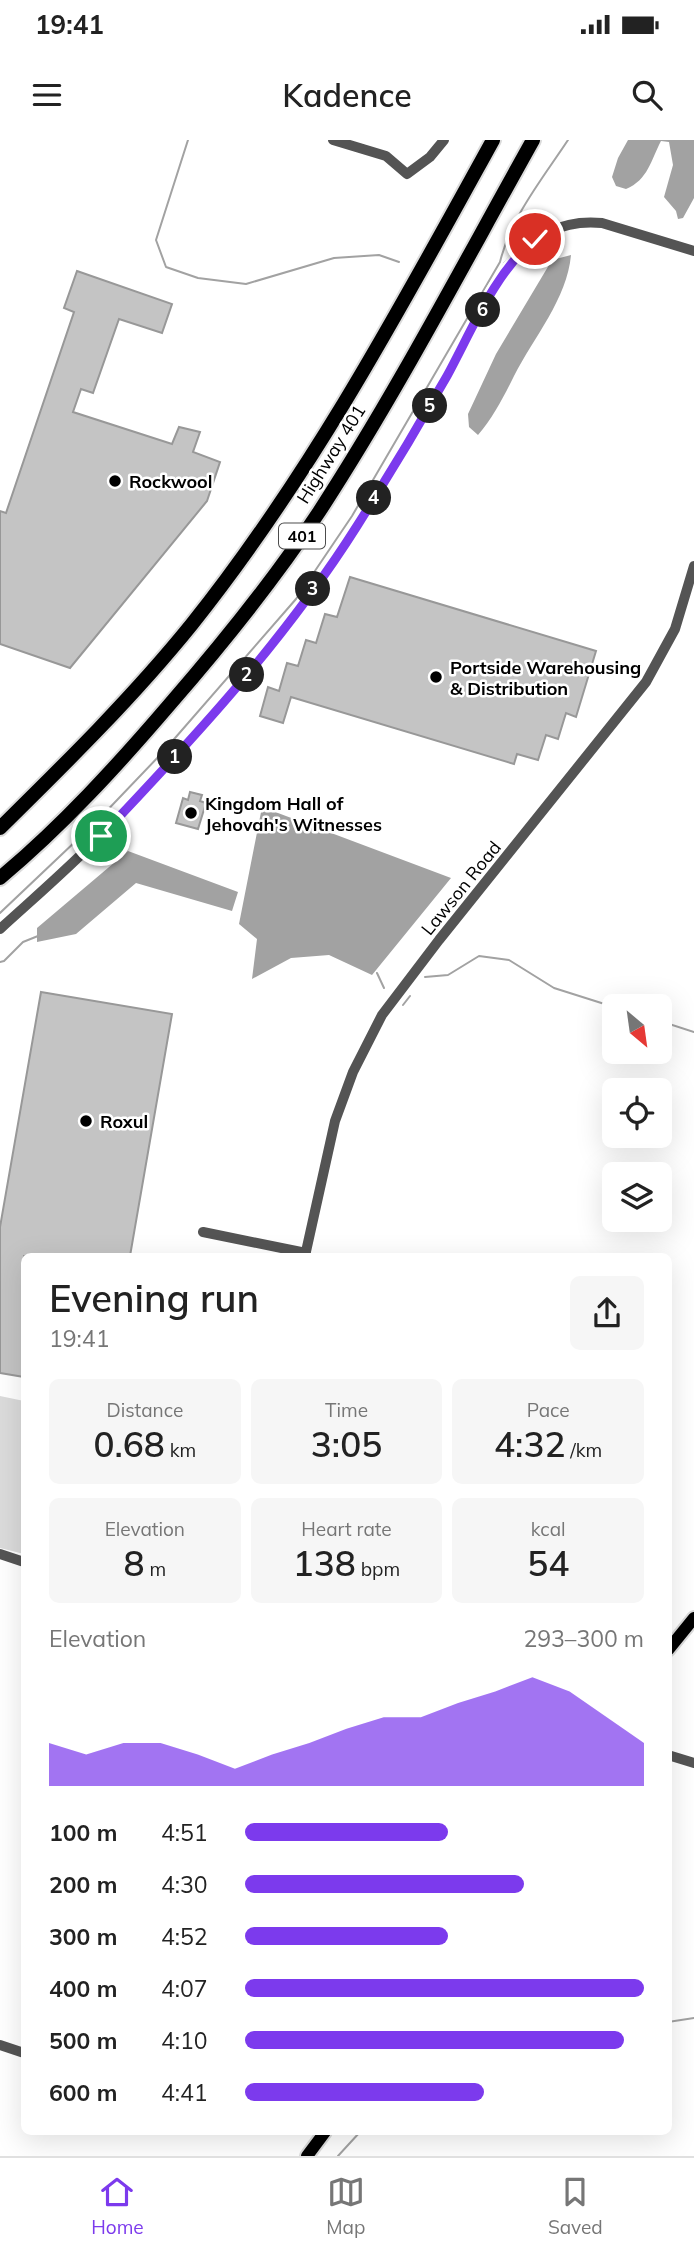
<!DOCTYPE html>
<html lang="en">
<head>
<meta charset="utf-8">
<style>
	:root { --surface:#fff; --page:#f6f6f6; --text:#222; --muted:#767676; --line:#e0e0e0; --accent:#7c3aed }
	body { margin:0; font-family:Mulish,sans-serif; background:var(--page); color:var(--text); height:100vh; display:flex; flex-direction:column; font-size:26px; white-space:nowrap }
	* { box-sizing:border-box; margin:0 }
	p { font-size:23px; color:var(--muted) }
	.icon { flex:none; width:38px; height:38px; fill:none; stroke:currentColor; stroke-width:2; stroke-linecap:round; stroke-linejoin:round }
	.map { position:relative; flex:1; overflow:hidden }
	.panel { position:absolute; left:21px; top:1113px; width:651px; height:882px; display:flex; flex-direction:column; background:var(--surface); border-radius:10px; box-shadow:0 7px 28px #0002 }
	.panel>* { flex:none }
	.needle { width:46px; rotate:151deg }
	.tools { position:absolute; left:602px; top:854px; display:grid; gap:14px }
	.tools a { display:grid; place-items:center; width:70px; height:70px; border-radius:10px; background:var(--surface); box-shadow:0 7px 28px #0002; font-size:35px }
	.pin { position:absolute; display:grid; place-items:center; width:60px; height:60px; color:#fff; margin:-30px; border:4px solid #fff; border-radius:50%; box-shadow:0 2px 7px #0007 }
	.km { position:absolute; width:35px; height:35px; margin:-18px; border-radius:50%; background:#222; color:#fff; font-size:19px; line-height:35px; text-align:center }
	.round { display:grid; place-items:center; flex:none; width:74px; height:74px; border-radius:10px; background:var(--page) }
	.summary { display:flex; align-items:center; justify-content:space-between; height:119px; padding:0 28px }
	h1 { font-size:38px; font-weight:600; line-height:52px }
	.figures { display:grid; grid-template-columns:repeat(3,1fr); gap:10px; height:119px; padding:7px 28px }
	.figures div { display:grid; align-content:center; border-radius:10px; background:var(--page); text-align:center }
	.figures b { font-size:35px; font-weight:600 }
	.figures small { font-size:19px; font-weight:400 }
	.figures p { font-size:19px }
	.chart { height:196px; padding:14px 28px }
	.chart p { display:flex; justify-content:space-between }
	.chart svg { width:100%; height:126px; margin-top:7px; fill:var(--accent); opacity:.7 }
	ul { padding:0 28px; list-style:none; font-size:23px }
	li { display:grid; grid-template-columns:112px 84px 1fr; align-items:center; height:52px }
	li i { height:18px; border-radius:9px; background:var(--accent) }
	.status { display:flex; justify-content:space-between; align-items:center; height:49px; padding:0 35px; background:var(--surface); direction:ltr }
	.status svg { height:19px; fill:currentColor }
	header { display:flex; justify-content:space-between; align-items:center; height:91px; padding:0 28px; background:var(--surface); font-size:32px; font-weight:600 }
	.tab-bar { display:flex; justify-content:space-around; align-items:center; height:98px; border-top:2px solid var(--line); background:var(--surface); font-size:19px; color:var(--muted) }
	.tab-bar a { display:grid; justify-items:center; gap:4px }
	.tab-bar .current { color:var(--accent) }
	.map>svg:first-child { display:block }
</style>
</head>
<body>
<div class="status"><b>19:41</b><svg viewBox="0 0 49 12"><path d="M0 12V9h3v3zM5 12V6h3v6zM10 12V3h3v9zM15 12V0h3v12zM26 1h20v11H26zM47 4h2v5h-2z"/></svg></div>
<header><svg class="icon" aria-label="menu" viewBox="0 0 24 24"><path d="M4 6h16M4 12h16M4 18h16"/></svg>Kadence<svg class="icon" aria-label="search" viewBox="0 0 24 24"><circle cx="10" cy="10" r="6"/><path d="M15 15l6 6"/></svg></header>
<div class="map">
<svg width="694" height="2016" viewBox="0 0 694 2016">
	<rect width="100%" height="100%" fill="#fff"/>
	<path fill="#dbdbdb" d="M0,1256l24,5v153l-24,-6z"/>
	<path fill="#a2a2a2" d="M628,0h66v58l-11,20 -5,1 -2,-8 -12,-14 9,-32 -4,-23 -8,-1c-10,19 -13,39 -35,48l-10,-3 -4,-9 6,-19z
		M571,115c-4,44 -37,82 -57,121 -10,20 -21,42 -36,59l-9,-8 -1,-13 28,-60 56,-94z
		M262,667l189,71 -79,97 -43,-20 -38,3 -39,21 5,-40 -18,-15z
		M128,711l110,41 -6,19 -96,-28 -60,51 -39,8v-14z"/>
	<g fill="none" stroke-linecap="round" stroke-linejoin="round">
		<path stroke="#a2a2a2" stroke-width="2" d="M188,0l-32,100 10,27 32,11 48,6 88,-26 45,-3 20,7
			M0,773l97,-92 65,-68 134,-154 56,-83 148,-254c11,-45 43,-84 68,-122
			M0,822l4,-1 19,-19 15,-6
			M377,833l7,15
			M425,837l23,-2 31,-19 30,4 45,28 60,19
			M403,865l7,-9
			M660,881l34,11
			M668,1882l26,-4
			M338,2016l22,-24"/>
	</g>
	<path fill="#c4c4c4" stroke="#989898" stroke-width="2" d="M77,131l95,33 -10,29 -43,-14 -26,74 -12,-4 -8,23 99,32 7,-17 21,5 -7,20 27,10 -13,39 -137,167 -70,-24v-133l6,2 68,-201 -10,-4z
		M350,437l246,74 -20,66 -10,-4 -8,26 -12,-4 -8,25 -21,-6 -3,10 -223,-67 -8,26 -23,-7 8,-29 11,4 8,-28 11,3 8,-26 10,3 9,-29 12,3z
		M190,652l12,3 -2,6 6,2 -8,26 -22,-6 7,-25 5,2z
		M41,852l131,22 -42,242h-106v121l-24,-4v-146z"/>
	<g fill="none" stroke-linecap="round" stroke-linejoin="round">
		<defs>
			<path id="major" d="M668,1510l26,-32
				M307,2016l18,-24"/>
			<path id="highway" d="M0,688c66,-65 133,-131 192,-204 119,-149 209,-317 301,-484
				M0,738c62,-52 117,-112 170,-174 53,-61 104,-124 149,-192 78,-120 144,-247 214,-372"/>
		</defs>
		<use href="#major" stroke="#dbdbdb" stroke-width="16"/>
		<use href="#highway" stroke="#dbdbdb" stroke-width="18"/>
		<path stroke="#545454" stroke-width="10" d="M333,0l53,16 21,18 23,-17 14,-17
			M0,789c34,-31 69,-61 101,-94 69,-68 133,-142 192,-218 84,-109 149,-232 215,-352 26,-29 53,-46 94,-42l92,28
			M203,1092l103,21
			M305,1116l30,-135 18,-49 29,-57 57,-75 207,-258 29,-53 19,-63
			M0,1414l24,8
			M668,1615l26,8
			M0,1905l24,8"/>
		<use href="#major" stroke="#000" stroke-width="12"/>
		<use href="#highway" stroke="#000" stroke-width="14"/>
	</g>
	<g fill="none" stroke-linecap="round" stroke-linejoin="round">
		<defs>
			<path id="route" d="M101,696c92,-97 184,-196 256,-310 31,-49 61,-99 90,-150 25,-46 47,-102 88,-137"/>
		</defs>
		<use href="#route" stroke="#fff" stroke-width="14"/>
		<use href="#route" stroke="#7c3aed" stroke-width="9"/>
	</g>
	<g fill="#000" stroke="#fff" stroke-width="2.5">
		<circle cx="115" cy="341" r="7"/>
		<circle cx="436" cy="537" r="7"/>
		<circle cx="191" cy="673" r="7"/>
		<circle cx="86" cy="981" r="7"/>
	</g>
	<g text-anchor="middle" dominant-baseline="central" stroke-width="5" stroke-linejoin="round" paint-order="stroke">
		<rect fill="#fff" stroke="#4c4c4c" stroke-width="2" x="279" y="383.5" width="46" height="25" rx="5"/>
		<g font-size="16" font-weight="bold" fill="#000">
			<text x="302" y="396">401</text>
		</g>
		<g font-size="18" fill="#000" stroke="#fff">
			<text transform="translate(331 314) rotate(-58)">Highway 401</text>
			<text transform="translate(461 748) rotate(-51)">Lawson Road</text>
		</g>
		<g font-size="18" font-weight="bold" fill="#000" stroke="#fff" text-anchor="start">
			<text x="129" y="341">Rockwool</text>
			<text x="450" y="527">Portside Warehousing<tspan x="450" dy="21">&amp; Distribution</tspan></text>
			<text x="205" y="663">Kingdom Hall of<tspan x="205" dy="21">Jehovah's Witnesses</tspan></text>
			<text x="100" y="981">Roxul</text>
		</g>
	</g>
</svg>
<div class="tools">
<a><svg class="needle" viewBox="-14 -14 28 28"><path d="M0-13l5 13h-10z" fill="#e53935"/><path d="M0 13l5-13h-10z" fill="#767676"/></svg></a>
<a><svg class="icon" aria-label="locate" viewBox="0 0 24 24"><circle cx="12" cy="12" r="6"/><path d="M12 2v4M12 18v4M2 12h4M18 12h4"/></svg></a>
<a><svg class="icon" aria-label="layers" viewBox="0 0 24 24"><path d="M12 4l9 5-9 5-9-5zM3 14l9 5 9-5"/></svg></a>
</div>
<div class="pin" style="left:101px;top:696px;background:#1e9e55"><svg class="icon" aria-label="arrive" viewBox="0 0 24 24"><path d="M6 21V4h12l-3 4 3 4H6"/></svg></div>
<div class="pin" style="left:535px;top:99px;background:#d93025"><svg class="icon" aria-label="check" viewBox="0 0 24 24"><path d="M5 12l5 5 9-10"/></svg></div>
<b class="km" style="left:175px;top:617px">1</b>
<b class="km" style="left:247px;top:535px">2</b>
<b class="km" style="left:313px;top:449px">3</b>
<b class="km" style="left:374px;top:358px">4</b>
<b class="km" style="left:430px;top:266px">5</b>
<b class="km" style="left:483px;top:170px">6</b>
<section class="panel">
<div class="summary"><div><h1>Evening run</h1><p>19:41</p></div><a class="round"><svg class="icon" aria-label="share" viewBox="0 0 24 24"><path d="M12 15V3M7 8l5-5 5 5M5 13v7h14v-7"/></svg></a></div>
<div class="figures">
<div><p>Distance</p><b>0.68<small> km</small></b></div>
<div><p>Time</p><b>3:05</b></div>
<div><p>Pace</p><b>4:32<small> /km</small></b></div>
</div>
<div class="figures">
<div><p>Elevation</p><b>8<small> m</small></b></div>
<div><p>Heart rate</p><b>138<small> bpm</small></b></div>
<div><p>kcal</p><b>54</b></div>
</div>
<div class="chart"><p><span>Elevation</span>293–300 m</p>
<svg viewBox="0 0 160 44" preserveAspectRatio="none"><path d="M0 44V29L10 33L20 29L30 29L40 33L50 38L60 33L70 29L80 24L90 20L100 20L110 15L120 11L130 6L140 11L150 20L160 29V44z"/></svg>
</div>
<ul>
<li><b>100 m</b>4:51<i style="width:51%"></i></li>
<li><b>200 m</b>4:30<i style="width:70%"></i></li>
<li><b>300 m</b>4:52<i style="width:51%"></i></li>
<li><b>400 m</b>4:07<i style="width:100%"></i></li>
<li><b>500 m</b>4:10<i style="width:95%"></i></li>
<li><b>600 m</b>4:41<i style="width:60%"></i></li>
</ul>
</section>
</div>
<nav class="tab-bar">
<a class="current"><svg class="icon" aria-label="home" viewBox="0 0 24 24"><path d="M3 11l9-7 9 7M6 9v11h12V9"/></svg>Home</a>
<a><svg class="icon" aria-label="map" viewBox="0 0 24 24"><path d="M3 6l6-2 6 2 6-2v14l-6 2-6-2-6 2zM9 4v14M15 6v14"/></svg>Map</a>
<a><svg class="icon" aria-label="saved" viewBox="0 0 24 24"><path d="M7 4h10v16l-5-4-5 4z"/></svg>Saved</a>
</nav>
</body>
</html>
